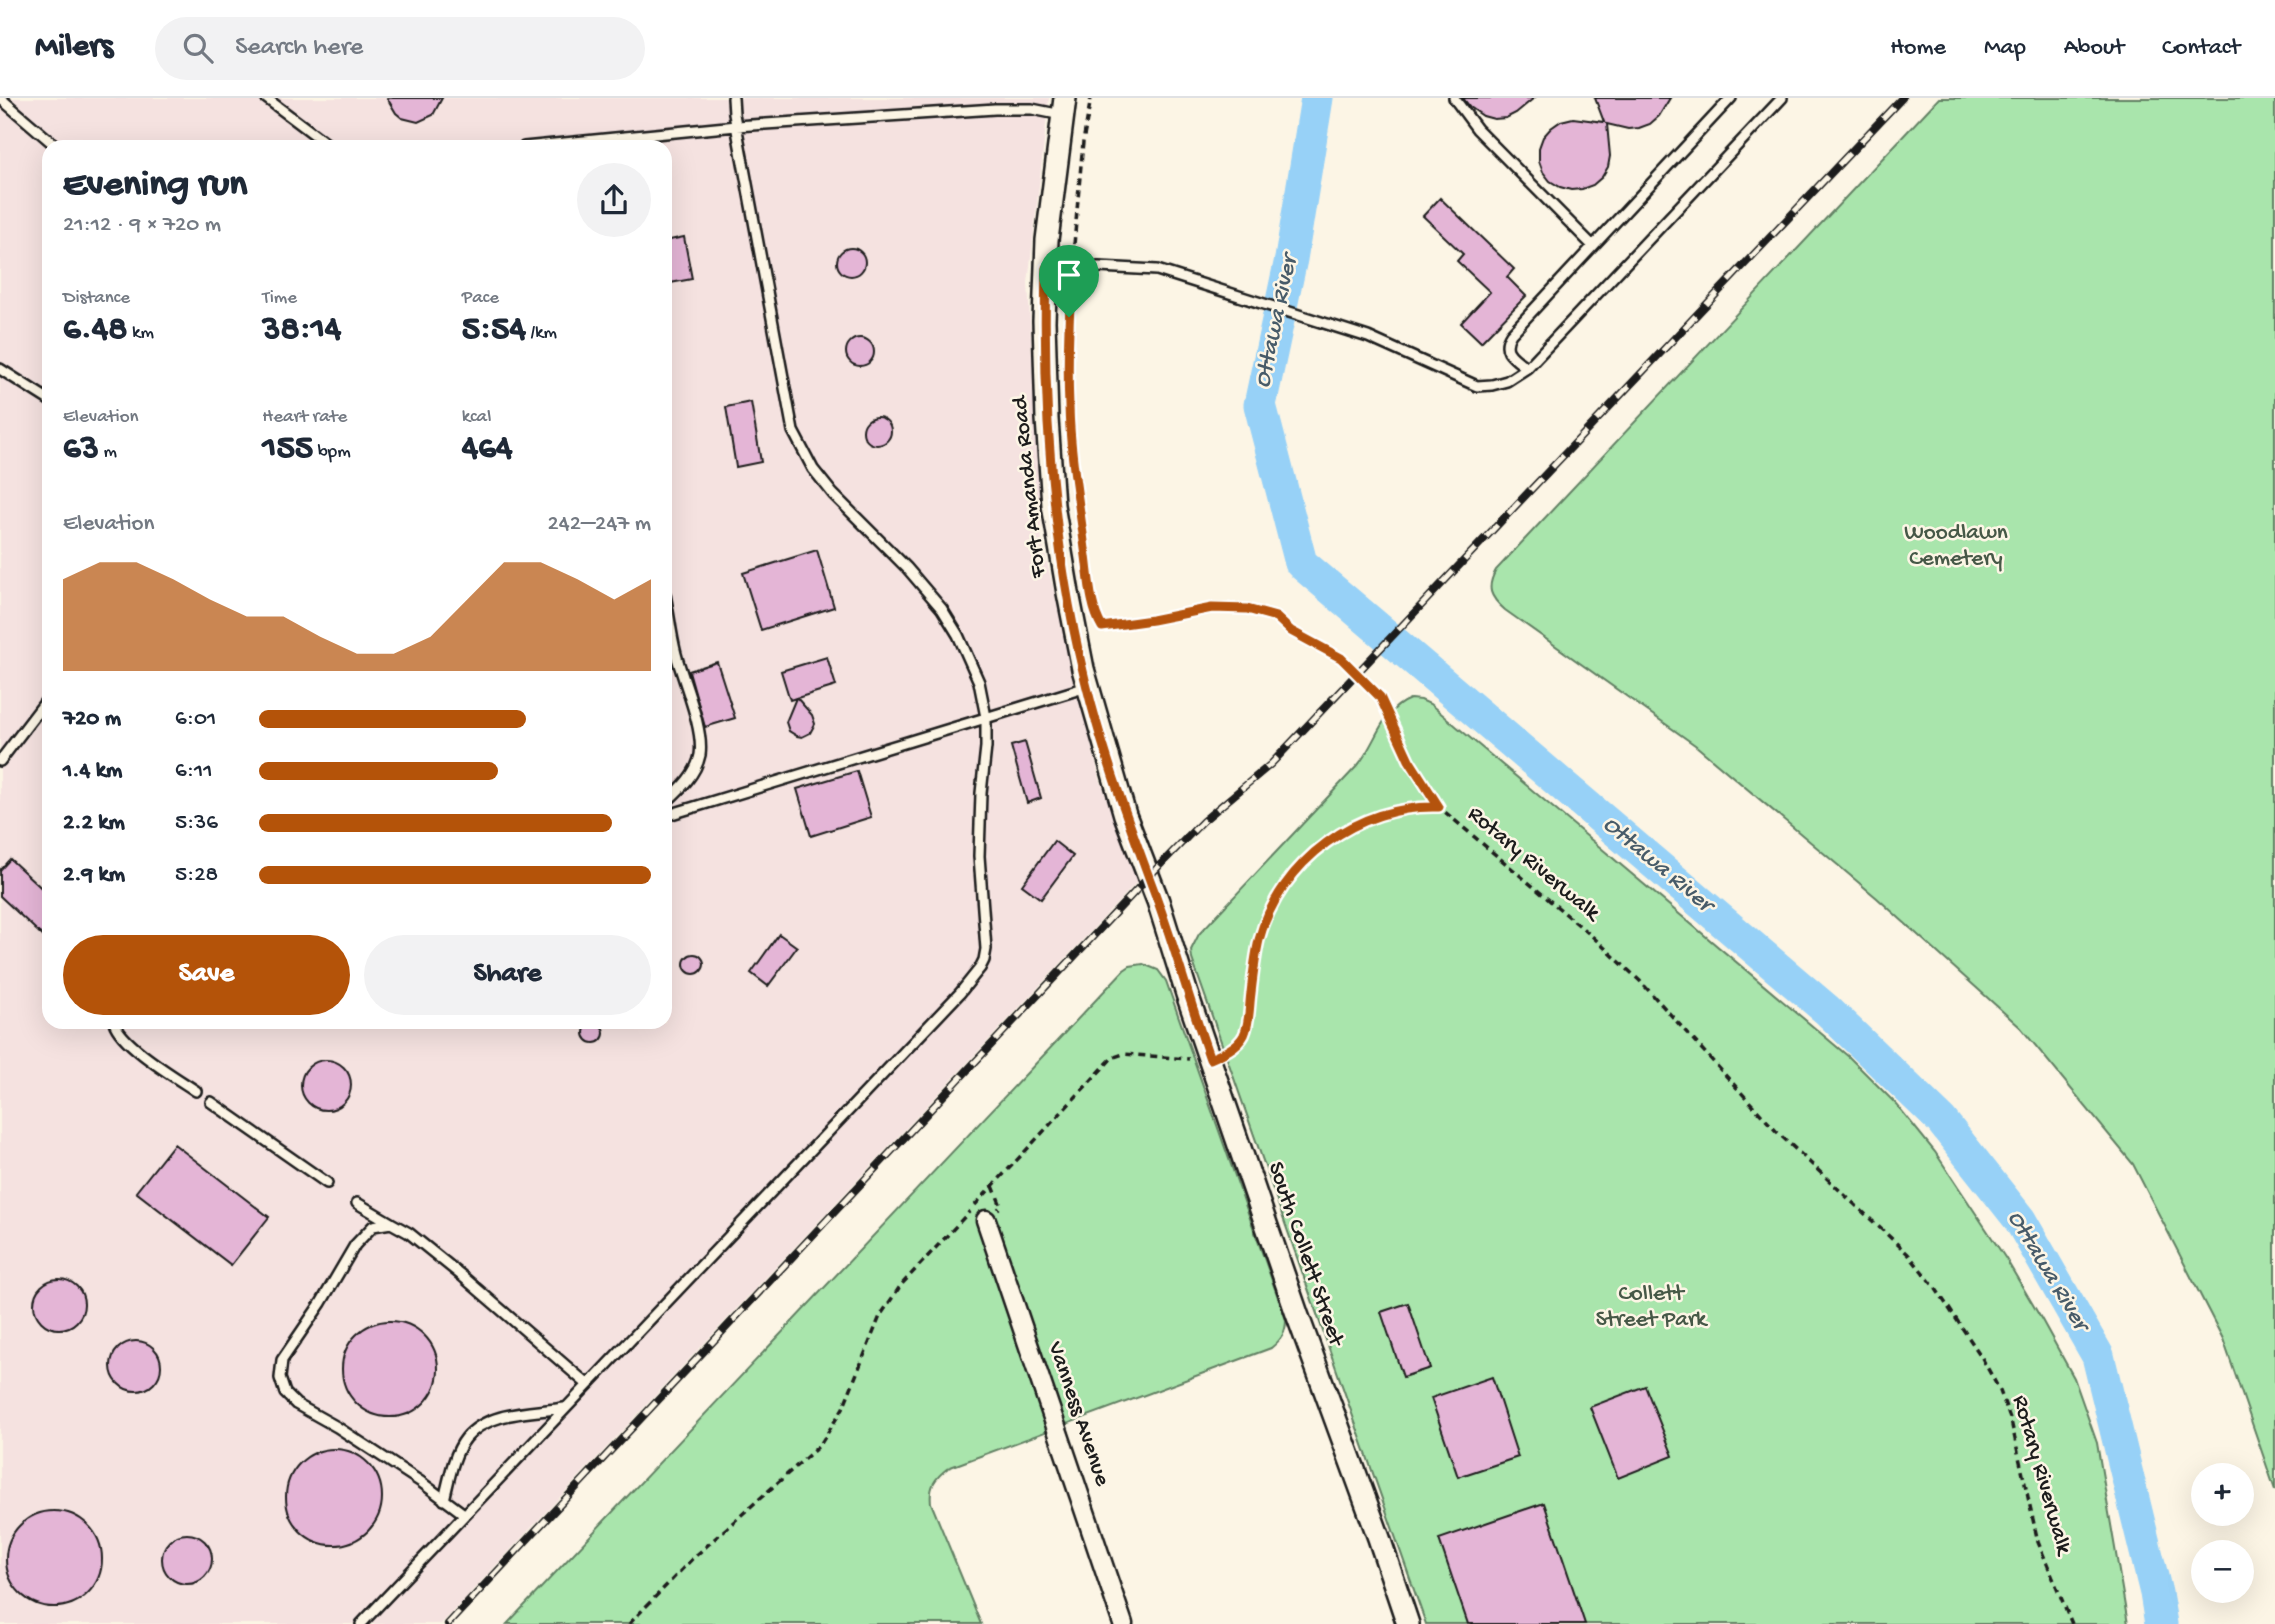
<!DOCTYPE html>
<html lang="en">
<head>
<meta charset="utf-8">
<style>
	:root { --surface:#fff; --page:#f2f2f3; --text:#1f2937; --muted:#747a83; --line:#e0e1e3; --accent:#b45309 }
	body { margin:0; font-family:"Gochi Hand",sans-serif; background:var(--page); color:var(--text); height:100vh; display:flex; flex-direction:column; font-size:26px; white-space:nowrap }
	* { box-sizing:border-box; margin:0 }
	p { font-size:23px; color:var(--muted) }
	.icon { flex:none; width:38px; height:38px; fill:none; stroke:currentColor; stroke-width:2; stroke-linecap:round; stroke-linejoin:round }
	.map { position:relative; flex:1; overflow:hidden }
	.panel { position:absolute; left:42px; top:42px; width:630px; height:889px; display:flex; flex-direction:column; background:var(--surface); border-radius:21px; box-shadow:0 7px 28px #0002 }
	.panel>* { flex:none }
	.controls { position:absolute; left:2191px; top:1365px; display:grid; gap:14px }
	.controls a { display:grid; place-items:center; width:63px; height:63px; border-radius:50%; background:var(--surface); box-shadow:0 7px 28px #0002; font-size:35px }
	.pin { position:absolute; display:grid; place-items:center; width:60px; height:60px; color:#fff; margin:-72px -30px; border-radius:50% 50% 50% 0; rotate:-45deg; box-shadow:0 0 7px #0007 }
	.pin .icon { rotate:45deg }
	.round { display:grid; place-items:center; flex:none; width:74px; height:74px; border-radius:37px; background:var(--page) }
	.summary { display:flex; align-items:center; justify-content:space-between; height:119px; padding:0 21px }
	h1 { font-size:38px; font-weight:800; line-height:52px }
	.stats { display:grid; grid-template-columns:repeat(3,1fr); gap:10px; height:119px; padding:7px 21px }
	.stats div { display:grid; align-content:center }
	.stats b { font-size:35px; font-weight:800 }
	.stats small { font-size:19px; font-weight:400 }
	.stats p { font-size:19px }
	.chart { height:196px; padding:14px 21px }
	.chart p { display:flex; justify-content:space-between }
	.chart svg { width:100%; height:126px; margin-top:7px; fill:var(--accent); opacity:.7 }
	.button { display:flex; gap:14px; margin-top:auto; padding:14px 21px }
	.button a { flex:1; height:80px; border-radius:42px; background:var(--accent); color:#fff; font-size:28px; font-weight:800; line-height:80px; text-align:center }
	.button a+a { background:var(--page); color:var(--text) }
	ul { padding:0 21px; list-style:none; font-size:23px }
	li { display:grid; grid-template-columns:112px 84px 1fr; align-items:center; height:52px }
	li i { height:18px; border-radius:9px; background:var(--accent) }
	header { display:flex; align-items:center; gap:42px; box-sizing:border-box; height:98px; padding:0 35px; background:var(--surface); border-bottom:2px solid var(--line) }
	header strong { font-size:33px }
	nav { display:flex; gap:38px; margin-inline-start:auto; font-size:24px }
	.search { width:490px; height:63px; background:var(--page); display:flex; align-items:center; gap:18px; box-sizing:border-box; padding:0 24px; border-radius:38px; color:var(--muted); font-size:26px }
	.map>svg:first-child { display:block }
</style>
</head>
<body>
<header>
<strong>Milers</strong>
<div class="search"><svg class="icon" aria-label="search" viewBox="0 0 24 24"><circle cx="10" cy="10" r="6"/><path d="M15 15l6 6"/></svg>Search here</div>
<nav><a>Home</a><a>Map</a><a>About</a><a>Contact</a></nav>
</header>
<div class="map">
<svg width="2275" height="1526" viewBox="0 0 2275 1526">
	<rect width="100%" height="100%" fill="#fcf5e5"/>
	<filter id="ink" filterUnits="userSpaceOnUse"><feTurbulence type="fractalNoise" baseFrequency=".0143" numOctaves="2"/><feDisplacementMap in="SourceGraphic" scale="14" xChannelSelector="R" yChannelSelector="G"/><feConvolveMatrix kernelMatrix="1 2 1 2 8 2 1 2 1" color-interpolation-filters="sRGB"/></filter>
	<g filter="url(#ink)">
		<path fill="#f5e2e0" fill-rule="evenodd" d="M0,0h1049l-21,185 14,259 57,234 38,106 -696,742h-441zM49,49h616v875h-616z"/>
		<path fill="#a9e5ac" stroke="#628064" stroke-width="2" d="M1939,0h336v1392l-52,-151 -90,-175 -112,-136 -144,-130 -182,-153 -190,-135c-15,-13 -19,-22 -9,-40z
			M1410,601l11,1 9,4 419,353 48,48 38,47 71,107 36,61 32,58 23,65 31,181h-702l-234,-665 -1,-9 8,-16 159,-169c18,-22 23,-55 52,-66z
			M1143,866l15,6 8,11 120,339c0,13 -5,20 -15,28l-323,120c-13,10 -19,18 -17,35l50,121h-474l617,-654 6,-4z"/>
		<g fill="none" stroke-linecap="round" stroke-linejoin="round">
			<path stroke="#97d1f7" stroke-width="33" d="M1317,0l-26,161 -31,146 41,158 526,447 114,110 79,100 78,136 58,237 5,31"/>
		</g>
		<path fill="#e4b5d6" stroke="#1c1c1c" stroke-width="2" d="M387,0h55l-9,17 -15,7 -16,-4 -6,-5z
			M1463,0h71l-18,15 -10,5 -12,1 -11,-3 -13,-9z
			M1595,0h75l-11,18 -9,8 -11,4 -11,1 -21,-5 3,32 -2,11 -6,10 -9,8 -11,4 -11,1 -11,-3 -10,-6 -7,-9 -4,-11v-13l4,-11 8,-9 10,-7 12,-3 31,4z
			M1440,100l74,71 -7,8 19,19 -45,46 -20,-19 29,-31 -33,-31 6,-7 -40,-38z
			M684,139l8,42 -27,5v-43z
			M837 164a14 14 0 1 1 28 0a14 14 0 1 1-28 0Z
			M846 254a14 14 0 1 1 28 0a14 14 0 1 1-28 0Z
			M751,304l10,60 -25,5 -10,-60z
			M863 333a14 14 0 1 1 28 0a14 14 0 1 1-28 0Z
			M817,452l17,57 -73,23 -18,-57z
			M827,559l9,29 -39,12 15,17 3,9 -5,9 -8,4 -5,-1 -8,-5 -3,-9 10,-24 -6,2 -9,-29z
			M717,564l18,56 -30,9 -16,-56z
			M1025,644l16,56 -14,5 -16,-57z
			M857,673l14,46 -60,19 -14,-47z
			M1054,743l19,15 -32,43 -19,-14z
			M10,761l39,36v47l-49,-46v-26z
			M779,836l18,13 -29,39 -17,-13z
			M684 866a10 10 0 1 1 20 0a10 10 0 1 1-20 0Z
			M584 935a10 10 0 1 1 20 0a10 10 0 1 1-20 0Z
			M301 987a25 25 0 1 1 50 0a25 25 0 1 1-50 0Z
			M174,1046l95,73 -38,48 -95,-73z
			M34 1206a25 25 0 1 1 50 0a25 25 0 1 1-50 0Z
			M1408,1205l22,65 -27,9 -22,-65z
			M342 1271a48 48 0 1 1 96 0a48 48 0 1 1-96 0Z
			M111 1268a25 25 0 1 1 50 0a25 25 0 1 1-50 0Z
			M1492,1279l26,80 -60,20 -27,-79z
			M1645,1288l28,70 -55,22 -28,-71z
			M286 1399a48 48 0 1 1 96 0a48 48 0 1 1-96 0Z
			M1544,1405l41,121h-117l-29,-85z
			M6 1461a48 48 0 1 1 96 0a48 48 0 1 1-96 0Z
			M162 1461a25 25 0 1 1 50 0a25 25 0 1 1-50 0Z"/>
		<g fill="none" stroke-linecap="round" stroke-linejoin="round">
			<defs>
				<path id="service" d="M0,0l57,49
					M266,0l65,49
					M1454,0l23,31 116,117
					M524,49l212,-21 259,-17h37l30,6
					M1047,170l52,-1 58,3 211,67 109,49 15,-1 15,-4 20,-13c-13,-10 -27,-17 -16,-34l220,-236
					M1527,270l255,-270
					M0,271l49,31
					M665,496c4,20 6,41 11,60 7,27 28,74 24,101 -4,20 -21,35 -35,48
					M0,663l49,-64
					M665,718l422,-129
					M114,924c7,23 61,55 82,69
					M211,1004l116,81
					M357,1105l34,20
					M444,1402c5,-20 9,-46 22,-62 22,-27 66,-25 98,-30
					M464,1416l-43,-32 -84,-55 -41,-23 -11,-11 -5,-15 2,-18 39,-57 34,-58 18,-19 18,-3 18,10 52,42 126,109
					M361,1526l599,-631 20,-25 4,-8 2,-11 -7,-93 2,-63 5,-46v-30l-7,-35 -21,-47 -16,-26 -35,-41 -74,-74 -20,-25 -20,-38 -59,-317 -1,-16"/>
				<path id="minor" d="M986,1122l137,404"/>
				<path id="tertiary" d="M1065,0l-18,142 -3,81 3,98 6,86 15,88 15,76 42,146 33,86 29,93 110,320 82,224 29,86"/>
			</defs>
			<use href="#service" stroke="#1c1c1c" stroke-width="14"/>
			<use href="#minor" stroke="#1c1c1c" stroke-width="23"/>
			<use href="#tertiary" stroke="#1c1c1c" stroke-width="26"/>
			<path stroke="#1c1c1c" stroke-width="3.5" stroke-dasharray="7 5" stroke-linecap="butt" d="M1073,158l10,-114 8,-44
				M1071,183c-7,90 1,179 14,268 4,25 4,56 17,78l50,-7 60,-12 35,1 29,8 15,14 50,27 39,39 29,63 30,47 154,130 47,44 136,150 132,123 28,35 45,67 19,35 11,30 27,121 34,82
				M1227,953c5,-4 12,-7 16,-14 7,-12 6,-29 7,-42 2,-18 5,-36 9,-54 4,-17 12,-33 22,-48 36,-56 91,-89 158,-86
				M993,1088l8,20 -3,3
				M975,1107l137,-147 11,-4 66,5
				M629,1526l63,-65 128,-114 23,-37 37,-92 21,-31 69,-74"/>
			<use href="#service" stroke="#fcf5e5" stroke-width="9"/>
			<use href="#minor" stroke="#fcf5e5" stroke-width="18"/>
			<use href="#tertiary" stroke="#fcf5e5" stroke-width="21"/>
			<defs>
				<path id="rail" d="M448,1526l710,-757 45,-46 68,-57 631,-666"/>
			</defs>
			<use href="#rail" stroke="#1c1c1c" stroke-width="8"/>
			<use href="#rail" stroke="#fcf5e5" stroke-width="5" stroke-dasharray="16" stroke-linecap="butt"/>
		</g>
	</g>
	<g fill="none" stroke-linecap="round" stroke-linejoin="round" filter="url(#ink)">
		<defs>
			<path id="route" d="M1046,170h26c-3,46 -5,92 -3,138 1,48 10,96 16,143 4,25 4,56 17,78l50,-7 60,-12 35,1 29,8 15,14 50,27 39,39 29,63 30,47c-81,-3 -159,54 -180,133 -4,17 -6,35 -8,53 -2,14 -1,29 -7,42 -6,12 -22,19 -34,24 -19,-53 -34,-108 -53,-160 -24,-65 -48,-129 -66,-196 -38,-142 -49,-289 -45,-435z"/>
		</defs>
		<use href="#route" stroke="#fff" stroke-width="14"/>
		<use href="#route" stroke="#b45309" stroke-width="9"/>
	</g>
	<g text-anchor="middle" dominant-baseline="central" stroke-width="5" stroke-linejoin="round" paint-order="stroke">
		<g font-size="23" fill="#1c1c1c" stroke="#fcf5e5">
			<text transform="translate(1030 389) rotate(-96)">Fort Amanda Road</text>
			<text transform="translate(1533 766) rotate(40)">Rotary Riverwalk</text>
			<text transform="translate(1305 1156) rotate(71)">South Collett Street</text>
			<text transform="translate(1078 1316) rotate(71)">Vanness Avenue</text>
			<text transform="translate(2041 1377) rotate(74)">Rotary Riverwalk</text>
		</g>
		<g font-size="23" fill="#465847" stroke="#fcf5e5">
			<text x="1956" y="435">Woodlawn<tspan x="1956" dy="26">Cemetery</tspan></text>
			<text x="1651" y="1196">Collett<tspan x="1651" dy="26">Street Park</tspan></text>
		</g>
		<g font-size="24" font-style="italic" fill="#475b69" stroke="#fcf5e5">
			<text transform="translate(1277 224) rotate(-78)">Ottawa River</text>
			<text transform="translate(1657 767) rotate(40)">Ottawa River</text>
			<text transform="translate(2047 1173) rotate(59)">Ottawa River</text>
		</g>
	</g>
</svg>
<div class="controls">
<a>+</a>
<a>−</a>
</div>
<div class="pin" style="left:1069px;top:219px;background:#1e9e55"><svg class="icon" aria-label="arrive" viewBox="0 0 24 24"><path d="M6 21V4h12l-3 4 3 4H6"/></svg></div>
<section class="panel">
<div class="summary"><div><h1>Evening run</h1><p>21:12 · 9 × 720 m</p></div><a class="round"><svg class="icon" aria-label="share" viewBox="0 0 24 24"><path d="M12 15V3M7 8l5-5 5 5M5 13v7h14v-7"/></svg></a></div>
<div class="stats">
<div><p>Distance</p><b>6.48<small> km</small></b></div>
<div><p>Time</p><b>38:14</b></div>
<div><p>Pace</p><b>5:54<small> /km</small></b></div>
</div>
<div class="stats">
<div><p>Elevation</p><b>63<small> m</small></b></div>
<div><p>Heart rate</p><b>155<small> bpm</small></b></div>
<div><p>kcal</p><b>464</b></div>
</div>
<div class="chart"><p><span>Elevation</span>242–247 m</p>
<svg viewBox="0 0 160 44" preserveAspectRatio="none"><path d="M0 44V12L10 6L20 6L30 12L40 19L50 25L60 25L70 32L80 38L90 38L100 32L110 19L120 6L130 6L140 12L150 19L160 12V44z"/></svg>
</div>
<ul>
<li><b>720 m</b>6:01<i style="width:68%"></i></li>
<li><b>1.4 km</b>6:11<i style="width:61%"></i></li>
<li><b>2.2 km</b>5:36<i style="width:90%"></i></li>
<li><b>2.9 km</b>5:28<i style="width:100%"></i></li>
</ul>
<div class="button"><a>Save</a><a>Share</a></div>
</section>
</div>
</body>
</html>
